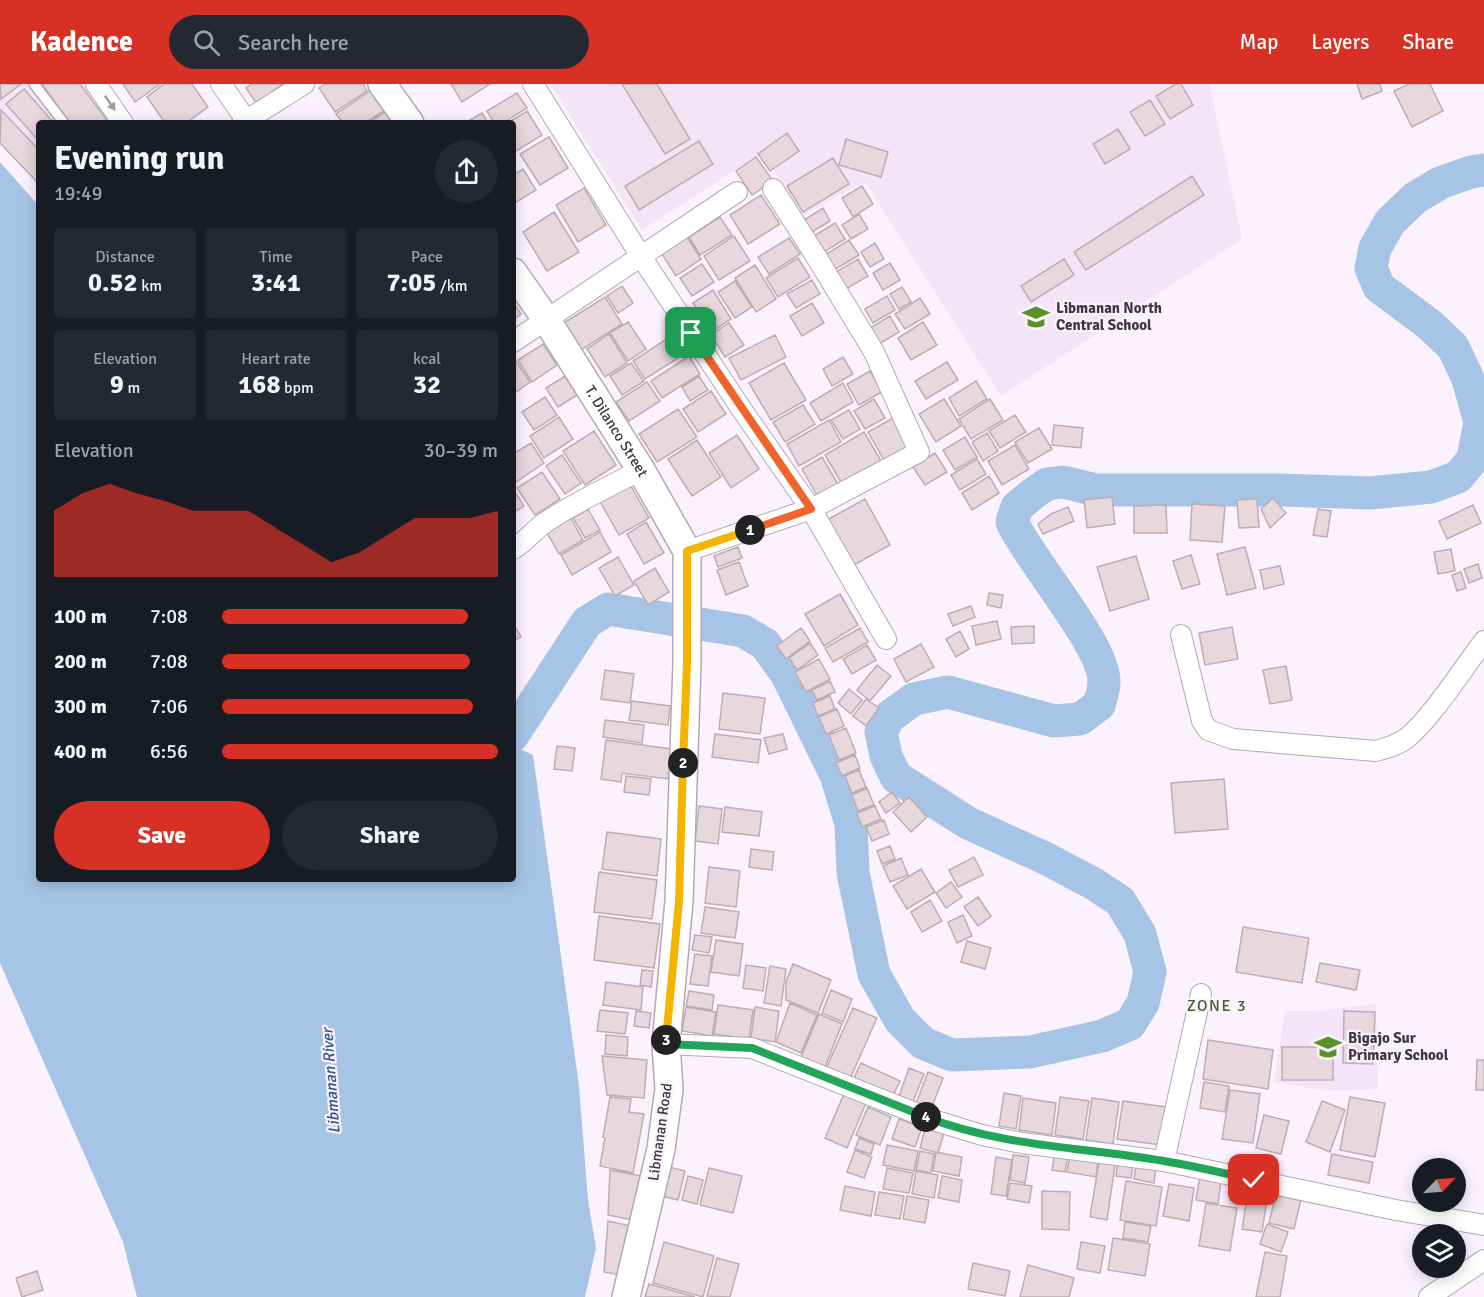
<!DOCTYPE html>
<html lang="en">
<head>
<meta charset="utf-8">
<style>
	:root { --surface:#171b24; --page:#242831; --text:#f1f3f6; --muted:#9ea1a6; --accent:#d93025 }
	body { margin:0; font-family:Signika,sans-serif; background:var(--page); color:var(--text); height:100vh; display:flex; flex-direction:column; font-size:22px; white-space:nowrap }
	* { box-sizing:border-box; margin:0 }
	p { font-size:20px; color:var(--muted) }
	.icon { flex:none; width:33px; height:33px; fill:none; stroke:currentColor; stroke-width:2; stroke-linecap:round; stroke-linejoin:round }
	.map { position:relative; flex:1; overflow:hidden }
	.details { position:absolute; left:36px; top:36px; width:480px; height:762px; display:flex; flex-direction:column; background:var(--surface); border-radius:6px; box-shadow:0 3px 15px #0003 }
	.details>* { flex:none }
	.needle { width:39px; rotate:65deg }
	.fabs { position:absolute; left:1412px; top:1074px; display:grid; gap:12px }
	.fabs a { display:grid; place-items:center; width:54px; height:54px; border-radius:50%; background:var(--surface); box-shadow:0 3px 15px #0003; font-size:30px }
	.pin { position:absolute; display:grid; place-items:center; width:51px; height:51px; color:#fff; margin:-26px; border-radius:12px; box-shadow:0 3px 9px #0006 }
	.km { position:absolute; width:30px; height:30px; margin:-15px; border-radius:50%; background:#222; color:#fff; font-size:16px; line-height:30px; text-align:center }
	.round { display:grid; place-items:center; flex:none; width:63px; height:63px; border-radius:32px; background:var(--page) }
	.head { display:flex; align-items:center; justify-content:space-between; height:102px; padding:0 18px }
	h1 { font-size:33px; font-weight:700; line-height:45px }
	.figures { display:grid; grid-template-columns:repeat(3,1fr); gap:9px; height:102px; padding:6px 18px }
	.figures div { display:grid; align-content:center; border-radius:6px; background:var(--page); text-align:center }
	.figures b { font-size:26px; font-weight:700 }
	.figures small { font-size:16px; font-weight:400 }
	.figures p { font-size:16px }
	.chart { height:168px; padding:12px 18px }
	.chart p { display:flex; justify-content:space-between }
	.chart svg { width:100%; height:108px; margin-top:6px; fill:var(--accent); opacity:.7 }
	.action { display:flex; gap:12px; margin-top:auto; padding:12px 18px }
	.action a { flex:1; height:69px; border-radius:36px; background:var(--accent); color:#fff; font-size:24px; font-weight:700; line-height:69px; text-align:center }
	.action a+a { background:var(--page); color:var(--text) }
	ul { padding:0 18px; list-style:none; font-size:20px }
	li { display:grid; grid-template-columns:96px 72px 1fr; align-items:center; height:45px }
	li i { height:15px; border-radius:8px; background:var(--accent) }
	header { display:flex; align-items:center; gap:36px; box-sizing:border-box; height:84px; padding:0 30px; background:var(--accent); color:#fff }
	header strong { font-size:28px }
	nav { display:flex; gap:33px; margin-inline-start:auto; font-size:21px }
	.search { width:420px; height:54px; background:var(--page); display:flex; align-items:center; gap:15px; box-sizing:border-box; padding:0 21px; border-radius:33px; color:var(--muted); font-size:22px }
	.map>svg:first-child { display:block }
</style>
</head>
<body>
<header>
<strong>Kadence</strong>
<div class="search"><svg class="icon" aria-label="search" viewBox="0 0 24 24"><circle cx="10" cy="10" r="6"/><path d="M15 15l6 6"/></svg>Search here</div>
<nav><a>Map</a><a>Layers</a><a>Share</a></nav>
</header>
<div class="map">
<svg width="1484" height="1213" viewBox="0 0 1484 1213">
	<rect width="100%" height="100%" fill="#fcf1ff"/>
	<path fill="#f3e4f7" d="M0,0h87l29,39h-77v64l-39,-47z
		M550,0h661l-1,3 32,152 -241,157 -136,-214 -63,34 -39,-64 -121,78z
		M1376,920l2,85 -48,2 -56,-9 11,-71h32z"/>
	<path fill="#a6c4e5" d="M0,78l39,44v673h474v-133l20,9 46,331 9,114 8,48 -11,49h-448l-14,-55 -123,-279z"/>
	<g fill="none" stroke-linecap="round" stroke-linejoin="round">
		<path stroke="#a6c4e5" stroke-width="33" d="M513,651l74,-113 21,-13 135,22 22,13 22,31 49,100 15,49 2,49 21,101 26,46 23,23 29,12 78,-3 72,-16 28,-12 13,-21 7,-31 -10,-38 -20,-33 -26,-17 -47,-25 -79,-36 -72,-46 -10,-21 -5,-24 8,-15 25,-18 34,-7 106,29 26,-2 19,-14c2,-7 5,-15 5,-23 1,-36 -74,-121 -92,-160l5,-15 17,-14 13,-9 16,-2 33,8h185l89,3 61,-6 27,-10 15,-18 7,-37 -12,-43 -15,-32 -23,-22 -51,-38 -8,-19 4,-20 15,-26 25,-24 25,-15 31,-11 13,-2"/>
	</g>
	<path fill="#e8d7dd" stroke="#bdadb3" stroke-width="1.5" d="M0,0h21l-20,15z
		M42,0h38l29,39h-39z
		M123,0h37l-25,18z
		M164,0h28l16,23 -22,16h-21l-18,-26z
		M252,0h31l-27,19 -10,-15z
		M325,0h38l4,7 -32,21 -16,-24z
		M451,0h39l-28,18z
		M622,0h35l33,55 -25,15z
		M1176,0h5l12,21 -23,14 -14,-23z
		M1357,0h23l2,7 -20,8z
		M1409,0h21l13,27 -31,16 -18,-36z
		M24,5l30,34h-15v18l-33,-37z
		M373,5l14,20 -22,14h-22l-7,-9z
		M517,9l10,15 -24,15h-9l-7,-12z
		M1150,16l15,24 -20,12 -15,-24z
		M390,25l9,14h-31z
		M1,26l38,40v34l-39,-41z
		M527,27l15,24 -29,18v-30h-5z
		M482,29l6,10h-23z
		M1118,45l12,20 -25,15 -12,-20z
		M787,49l12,18 -29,20 -12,-17z
		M549,53l19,31 -28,17 -20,-31z
		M846,55l42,13 -7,25 -42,-12z
		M699,57l14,23 -74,46 -14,-24z
		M756,73l17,24 -21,14 -16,-24z
		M833,74l16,26 -46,28 -16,-26z
		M523,85l13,21 -23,14v-29z
		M1192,92l12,19 -118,75 -12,-18z
		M862,102l11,18 -20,13 -11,-19z
		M584,104l22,37 -28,17 -22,-37z
		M761,111l19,29 -32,20 -18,-29z
		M823,124l7,13 -18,11 -8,-12z
		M554,128l25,40 -32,19 -24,-39z
		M859,130l9,15 -17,10 -9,-14z
		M720,133l12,18 -32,20 -11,-18z
		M835,139l10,16 -21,13 -10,-16z
		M734,152l16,25 -31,19 -15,-24z
		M687,153l14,22 -25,17 -14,-22z
		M789,154l11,16 -31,20 -11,-17z
		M849,156l10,15 -25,15 -9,-15z
		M875,159l9,16 -14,8 -9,-15z
		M798,174l12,19 -32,20 -12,-19z
		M858,175l10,17 -22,13 -10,-17z
		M1064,175l10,16 -43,27 -10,-16z
		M890,179l10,17 -17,10 -10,-17z
		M702,180l12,18 -22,14 -12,-18z
		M755,181l21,34 -20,13 -21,-34z
		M812,196l8,14 -24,14 -9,-14z
		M735,197l17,26 -17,11 -17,-26z
		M622,202l11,17 -15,10 -11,-17z
		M902,203l9,15 -12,7 -9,-15z
		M713,206l18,29 -20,13 -18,-29z
		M887,212l8,14 -22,13 -8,-14z
		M605,213l17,27 -41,26 -17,-27z
		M920,214l10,16 -25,15 -10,-15z
		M513,218l8,12 -8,6z
		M812,219l12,20 -22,13 -12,-20z
		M890,232l9,16 -20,12 -9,-16z
		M628,238l18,27 -18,12 -18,-28z
		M923,238l14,23 -26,15 -13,-22z
		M729,239l15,22 -19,12 -14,-22z
		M609,250l18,29 -22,14 -18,-28z
		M775,251l11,22 -45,23 -12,-22z
		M671,252l12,19 -38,24 -12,-18z
		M543,260l14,21 -25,17 -14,-22z
		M689,272l11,18 -38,24 -11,-17z
		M843,273l10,17 -21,12 -9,-17z
		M516,277l14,21 -17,12v-31z
		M947,278l11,18 -32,19 -11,-18z
		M631,279l13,18 -22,14 -12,-19z
		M784,279l22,37 -35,20 -22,-37z
		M870,287l12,21 -23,13 -12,-21z
		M565,292l12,19 -19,12 -12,-19z
		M699,292l9,14 -18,11 -8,-14z
		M976,297l11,18 -28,17 -10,-18z
		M647,298l13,19 -31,20 -13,-19z
		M843,299l10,19 -32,19 -11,-18z
		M711,307l15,23 -28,18 -15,-23z
		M545,313l12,18 -23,15 -12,-18z
		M874,315l11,19 -20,11 -11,-18z
		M944,315l17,27 -25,16 -17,-28z
		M990,315l13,21 -32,19 -12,-20z
		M803,321l12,19 -30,18 -12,-20z
		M678,325l19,28 -40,25 -18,-28z
		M849,326l11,19 -17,10 -12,-19z
		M1015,331l11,17 -26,16 -11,-17z
		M559,333l14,22 -29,19 -14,-22z
		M893,334l16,28 -25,14 -16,-28z
		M829,336l12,22 -42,24 -12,-22z
		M1054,341l29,3 -2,20 -29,-3z
		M1039,344l13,21 -24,14 -13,-21z
		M594,347l22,34 -31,20 -22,-34z
		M864,348l17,29 -39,23 -17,-29z
		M987,349l11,18 -15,10 -11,-19z
		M737,351l22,34 -28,19 -22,-35z
		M965,353l12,20 -22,13 -12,-20z
		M697,356l24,37 -29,19 -24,-37z
		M531,359l13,20 -28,19 -3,-5v-23z
		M1015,361l14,24 -27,16 -14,-24z
		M935,369l12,19 -22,13 -12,-18z
		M562,371l19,28 -16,11 -19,-28z
		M822,373l16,27 -20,13 -16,-28z
		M977,375l9,15 -26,16 -9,-15z
		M542,388l18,27 -25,16 -18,-27z
		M989,392l10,17 -27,17 -10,-17z
		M628,397l21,37 -30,17 -21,-37z
		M513,405l11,17 -11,7z
		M1112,413l3,27 -28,4 -3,-28z
		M1273,414l13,15 -16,15 -9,-19z
		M865,415l25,46 -38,21 -25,-46z
		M1257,415l2,28 -20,1 -2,-28z
		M1192,420l33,2 -3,36 -32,-2z
		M1166,421l1,28h-33v-27z
		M1473,421l8,18 -34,16 -8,-18z
		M1068,423l6,14 -31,13 -5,-10 13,-10z
		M588,425l12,21 -15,8 -12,-20z
		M1318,425l13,2 -4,26 -14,-2z
		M570,433l13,23 -24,14 -13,-23z
		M646,438l18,31 -20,11 -17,-30z
		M600,448l11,20 -39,23 -11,-20z
		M738,463l4,11 -24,9 -4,-11z
		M1245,463l11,41 -29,7 -10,-41z
		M1451,465l4,22 -17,3 -4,-22z
		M1191,471l9,29 -18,5 -9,-28z
		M1136,472l13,43 -39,12 -13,-44z
		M618,473l16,28 -19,11 -16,-28z
		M739,478l9,24 -22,9 -9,-25z
		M1478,480l4,14 -13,5 -5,-14z
		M1280,482l4,18 -20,5 -4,-19z
		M655,484l14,24 -21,13 -14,-24z
		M1461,488l5,16 -9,3 -5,-16z
		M989,509l14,2 -2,13 -14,-3z
		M840,510l18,31 -34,21 -19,-32z
		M971,522l4,11 -22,9 -5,-12z
		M997,537l4,18 -25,6 -4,-19z
		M513,539l8,14 -8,4z
		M1034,542v17l-22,1 -1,-17z
		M1232,543l6,32 -33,6 -6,-32z
		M801,544l9,13 -24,18 -9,-13z
		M860,544l8,14 -35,20 -8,-14z
		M960,547l9,18 -13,8 -10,-18z
		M810,559l8,12 -21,15 -8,-12z
		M921,560l13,23 -28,15 -12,-23z
		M867,561l9,15 -24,14 -9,-15z
		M819,575l11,20 -24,13 -11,-20z
		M877,581l14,11 -21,25 -13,-11z
		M1286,582l6,34 -22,4 -7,-34z
		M605,586l29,4 -4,29 -29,-4z
		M830,597l5,11 -18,8 -5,-10z
		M849,605l13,11 -11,14 -13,-11z
		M723,609l42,5 -5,36 -41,-5z
		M830,612l5,13 -17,7 -5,-13z
		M866,615l13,9 -13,18 -13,-10z
		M632,617l38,5 -2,19 -39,-5z
		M837,625l7,17 -18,8 -7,-17z
		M605,636l39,5 -2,18 -39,-6z
		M846,644l10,25 -17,7 -10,-25z
		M715,650l46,6 -3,23 -46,-6z
		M783,650l4,15 -18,5 -5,-16z
		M606,656l65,9 -3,30 -46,-6 -1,9 -20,-3z
		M557,662l18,2 -3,23 -18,-2z
		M855,671l5,13 -18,8 -6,-13z
		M859,686l7,17 -14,6 -7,-17z
		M626,692l25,3 -2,16 -25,-3z
		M1224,695l4,50 -53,4 -4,-50z
		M867,704l7,17 -16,6 -6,-16z
		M892,708l8,11 -14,10 -7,-11z
		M909,713l18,20 -16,15 -18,-20z
		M699,722l23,3 -4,35 -23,-3z
		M875,722l6,13 -19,8 -5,-14z
		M725,723l37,5 -3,24 -37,-4z
		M884,736l5,14 -17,7 -6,-14z
		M607,748l54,7 -4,37 -55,-7z
		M890,762l5,13 -13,5 -5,-13z
		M751,765l23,3 -2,18 -23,-3z
		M974,773l9,18 -25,12 -9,-17z
		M901,774l7,17 -18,7 -7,-16z
		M709,783l31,4 -4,36 -31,-4z
		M921,785l14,23 -28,17 -14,-23z
		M599,788l58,8 -5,39 -58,-7z
		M951,798l11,15 -16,11 -10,-15z
		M978,813l13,19 -13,10 -14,-19z
		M930,816l12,21 -20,11 -11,-20z
		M705,823l34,5 -4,26 -34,-5z
		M963,831l9,21 -15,7 -9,-21z
		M599,832l61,8 -6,44 -60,-8z
		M1243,843l66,11 -7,45 -66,-11z
		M695,851l17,2 -3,16 -17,-3z
		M716,856l27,4 -4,32 -28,-4z
		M967,857l24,7 -6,21 -24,-7z
		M695,870l17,2 -4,30 -18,-2z
		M1320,879l40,7 -4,20 -40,-8z
		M793,880l38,16 -13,33 -32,-13v-18z
		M746,881l20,3 -3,23 -20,-3z
		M770,882l16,3 -5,37 -17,-3z
		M642,886l11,1 -2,16 -11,-2z
		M606,898l37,5 -2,23 -38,-5z
		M831,906l21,9 -9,23 -21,-9z
		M689,907l25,4 -2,15 -26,-4z
		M790,919l27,12 -16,38 -25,-11z
		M718,921l35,5 -4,29 -35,-5z
		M686,923l30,5 -4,24 -30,-5z
		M755,923l24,4 -4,31 -24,-4z
		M853,924l24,10 -28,63 -24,-10z
		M600,926l28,3 -3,21 -28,-3z
		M636,927l15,2 -2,15 -15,-2z
		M1344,927l31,1 -2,52 -30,-1z
		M819,930l23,10 -17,43 -24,-10z
		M606,951l22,2 -1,19 -22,-2z
		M1208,956l65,10 -5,39 -65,-10z
		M1282,963h51v33h-51z
		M602,972l45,4 -3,38 -37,-3z
		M1477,976h7v30h-8z
		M861,979l39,18 -9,18 -38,-19z
		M909,984l15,6 -12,30 -14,-5z
		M928,988l15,6 -13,34 -15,-6z
		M1204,998l25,4 -4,26 -25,-4z
		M1230,1006l30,4 -7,49 -31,-4z
		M1004,1009l17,3 -5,33 -17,-3z
		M844,1010l22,9 -19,45 -22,-10z
		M610,1013l21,2 -2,13 15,2 -11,59 -33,-7 5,-28 -2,-1z
		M1060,1013l29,4 -6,38 -28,-4z
		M1350,1013l35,6 -10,54 -35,-7z
		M1023,1014l33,5 -4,32 -33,-5z
		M1092,1014l27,4 -6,42 -27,-4z
		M1123,1017l43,6 -5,38 -44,-6z
		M1322,1017l23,9 -15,42 -24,-10z
		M868,1023l23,10 -11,28 -24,-10z
		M1264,1031l25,6 -8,33 -25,-6z
		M899,1035l23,8 -7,20 -23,-8z
		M925,1045l19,4 -6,20 -18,-5z
		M859,1054l15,6 -3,10 -16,-5z
		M887,1061l31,6 -4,20 -31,-6z
		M855,1066l17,7 -8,21 -17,-6z
		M920,1067l14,3 -3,19 -15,-3z
		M936,1068l26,5 -3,19 -26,-5z
		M1055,1068l13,3 -3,17 -13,-2z
		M1332,1070l41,8 -4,21 -41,-8z
		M1013,1071l16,2 -4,26 -15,-3z
		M1070,1071l28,4 -2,18 -29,-5z
		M996,1073l16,3 -6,36 -15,-2z
		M1118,1077l15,3 -2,14 -15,-2z
		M1099,1078l16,3 -8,55 -17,-3z
		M1136,1081l20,3 -2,15 -20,-4z
		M669,1083l16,4 -7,29 -16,-4z
		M709,1084l33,8 -9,37 -33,-8z
		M887,1084l26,5 -4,20 -26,-4z
		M610,1086l32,6 -9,44 -25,-5z
		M916,1087l22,4 -4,23 -22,-4z
		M688,1092l15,4 -6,24 -15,-4z
		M942,1092l20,4 -3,22 -21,-4z
		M1200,1092l21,4 -3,24 -22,-4z
		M1126,1097l36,6 -6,39 -36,-6z
		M1010,1099l22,3 -3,17 -22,-4z
		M1169,1100l25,4 -5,33 -26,-5z
		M845,1102l30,6 -4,24 -31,-6z
		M1277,1105l25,6 -8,34 -25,-6z
		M1248,1106l20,3 -6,39 -20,-3z
		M1042,1107l28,1 -1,38 -27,-1z
		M879,1108l25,4 -4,23 -25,-4z
		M907,1112l22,4 -4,23 -22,-4z
		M1206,1119l31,5 -7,43 -31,-5z
		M608,1137l23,5 -11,49 -16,-3z
		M1125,1138l26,4 -3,16 -25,-4z
		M1267,1140l21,8 -7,20 -21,-8z
		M1113,1154l37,6 -5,32 -37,-6z
		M664,1158l50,14 -11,41 -50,-14z
		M1081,1158l24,4 -5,27 -23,-4z
		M1265,1168l22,4 -7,41h-24z
		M717,1174l22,6 -9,33 -23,-1z
		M973,1179l37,8 -5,25 -37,-7z
		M1028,1181l46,13 -5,19h-49z
		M37,1187l6,19 -21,7 -6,-19z
		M649,1200l46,13h-50z"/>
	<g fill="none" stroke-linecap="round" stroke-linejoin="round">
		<defs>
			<path id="lane" d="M34,0l30,39"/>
			<path id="street" d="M96,0l27,39
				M221,0l27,39
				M533,0l109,174 98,149 71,102 75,130
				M242,39l62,-39
				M513,258l224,-150
				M513,465c14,-8 22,-21 36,-29 29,-19 61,-34 92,-50
				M687,467l124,-42 108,-57 -45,-100 -57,-94 -44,-69
				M1181,551l21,86 6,9 25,9 143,12c11,-3 22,-6 31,-13 26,-22 55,-68 77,-97
				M666,960l86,4 181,72 49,15 40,8 142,18 232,49 88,15
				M1164,1077l37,-167
				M1429,1213l55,-37"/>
			<g id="secondary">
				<path d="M382,0l28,39"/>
				<path id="s1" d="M513,188l33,47 95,151 46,81v112l-8,238 -13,143 3,45 -8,60 -35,148"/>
			</g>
		</defs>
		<use href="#lane" stroke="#b3a9b6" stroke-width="12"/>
		<use href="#street" stroke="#b3a9b6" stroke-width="22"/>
		<use href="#secondary" stroke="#b3a9b6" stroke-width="30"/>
		<use href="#lane" stroke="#fff" stroke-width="9"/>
		<use href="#street" stroke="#fff" stroke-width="20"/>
		<use href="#secondary" stroke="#fff" stroke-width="27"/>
	</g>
	<defs><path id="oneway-solid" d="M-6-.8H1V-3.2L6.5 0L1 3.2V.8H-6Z" transform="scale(1.5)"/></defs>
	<use fill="#9e9c9e" href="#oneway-solid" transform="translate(110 19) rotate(55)"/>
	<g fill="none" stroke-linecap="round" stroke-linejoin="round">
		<defs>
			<path id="split-1" d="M691,249l120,176 -61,21"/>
			<path id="split-2" d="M683,679l4,-100v-112l63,-21"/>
			<path id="split-3" d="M666,956l13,-139 4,-138"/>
			<path id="split-4" d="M666,956v4l86,4 174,69"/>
			<path id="split-5" d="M926,1033c77,30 158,30 238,44 30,5 60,12 90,19"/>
		</defs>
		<use href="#split-1" stroke="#fff" stroke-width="12"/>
		<use href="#split-2" stroke="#fff" stroke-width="12"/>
		<use href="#split-3" stroke="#fff" stroke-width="12"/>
		<use href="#split-4" stroke="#fff" stroke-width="12"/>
		<use href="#split-5" stroke="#fff" stroke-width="12"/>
		<use href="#split-1" stroke="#f0652b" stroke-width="8"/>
		<use href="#split-2" stroke="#f5b400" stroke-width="8"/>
		<use href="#split-3" stroke="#f5b400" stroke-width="8"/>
		<use href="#split-4" stroke="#22a559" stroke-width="8"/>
		<use href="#split-5" stroke="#22a559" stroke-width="8"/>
	</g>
	<defs>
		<symbol id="school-bare" viewBox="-9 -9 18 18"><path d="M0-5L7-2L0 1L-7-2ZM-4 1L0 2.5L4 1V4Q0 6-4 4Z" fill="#5c9028" stroke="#fcf1ff" stroke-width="2.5" paint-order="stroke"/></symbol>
	</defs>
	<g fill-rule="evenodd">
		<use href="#school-bare" x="1017" y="214" width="38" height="38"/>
		<use href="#school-bare" x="1309" y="944" width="38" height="38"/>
	</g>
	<g text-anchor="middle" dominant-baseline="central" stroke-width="4.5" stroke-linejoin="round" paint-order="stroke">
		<g font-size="15" font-weight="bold" fill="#3c383d" stroke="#fcf1ff" text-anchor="start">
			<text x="1056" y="224">Libmanan North<tspan x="1056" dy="17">Central School</tspan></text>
			<text x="1348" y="954">Bigajo Sur<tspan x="1348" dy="17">Primary School</tspan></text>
		</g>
		<g font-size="15" fill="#3c383d" stroke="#fcf1ff">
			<text stroke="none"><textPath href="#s1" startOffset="190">T. Dilanco Street</textPath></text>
			<text transform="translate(660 1048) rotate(-82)">Libmanan Road</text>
		</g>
		<g font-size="16" letter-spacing="1.5" fill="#406221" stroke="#fcf1ff">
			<text x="1217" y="922">ZONE 3</text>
		</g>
		<g font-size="16" font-style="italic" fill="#295580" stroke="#fcf1ff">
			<text transform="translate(331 997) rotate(-94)">Libmanan River</text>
		</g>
	</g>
</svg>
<div class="fabs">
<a><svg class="needle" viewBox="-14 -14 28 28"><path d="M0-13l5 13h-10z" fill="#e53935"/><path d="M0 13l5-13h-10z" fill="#9ea1a6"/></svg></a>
<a><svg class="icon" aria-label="layers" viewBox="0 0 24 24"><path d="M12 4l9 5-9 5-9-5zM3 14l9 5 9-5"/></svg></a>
</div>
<div class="pin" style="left:691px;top:249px;background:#1e9e55"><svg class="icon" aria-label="arrive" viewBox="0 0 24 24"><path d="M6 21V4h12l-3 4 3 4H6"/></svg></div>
<div class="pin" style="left:1254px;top:1096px;background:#d93025"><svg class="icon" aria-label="check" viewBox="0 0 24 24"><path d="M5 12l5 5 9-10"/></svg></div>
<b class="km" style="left:750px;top:446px">1</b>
<b class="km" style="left:683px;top:679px">2</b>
<b class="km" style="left:666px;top:956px">3</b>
<b class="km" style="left:926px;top:1033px">4</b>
<section class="details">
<div class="head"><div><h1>Evening run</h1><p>19:49</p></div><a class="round"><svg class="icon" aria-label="share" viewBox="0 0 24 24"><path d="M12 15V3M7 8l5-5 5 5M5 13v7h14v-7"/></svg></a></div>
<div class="figures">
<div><p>Distance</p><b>0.52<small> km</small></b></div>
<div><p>Time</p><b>3:41</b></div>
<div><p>Pace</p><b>7:05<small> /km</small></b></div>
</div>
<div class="figures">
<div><p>Elevation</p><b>9<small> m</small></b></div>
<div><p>Heart rate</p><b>168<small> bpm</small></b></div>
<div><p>kcal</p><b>32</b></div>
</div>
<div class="chart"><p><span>Elevation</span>30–39 m</p>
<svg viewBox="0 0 160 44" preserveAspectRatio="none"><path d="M0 44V17L10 10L20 6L30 10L40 13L50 17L60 17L70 17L80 24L90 31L100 38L110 34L120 27L130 20L140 20L150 20L160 17V44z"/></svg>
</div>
<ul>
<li><b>100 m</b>7:08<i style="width:89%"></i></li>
<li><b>200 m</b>7:08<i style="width:90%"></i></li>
<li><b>300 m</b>7:06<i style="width:91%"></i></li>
<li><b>400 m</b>6:56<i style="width:100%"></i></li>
</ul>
<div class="action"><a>Save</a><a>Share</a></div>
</section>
</div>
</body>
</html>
